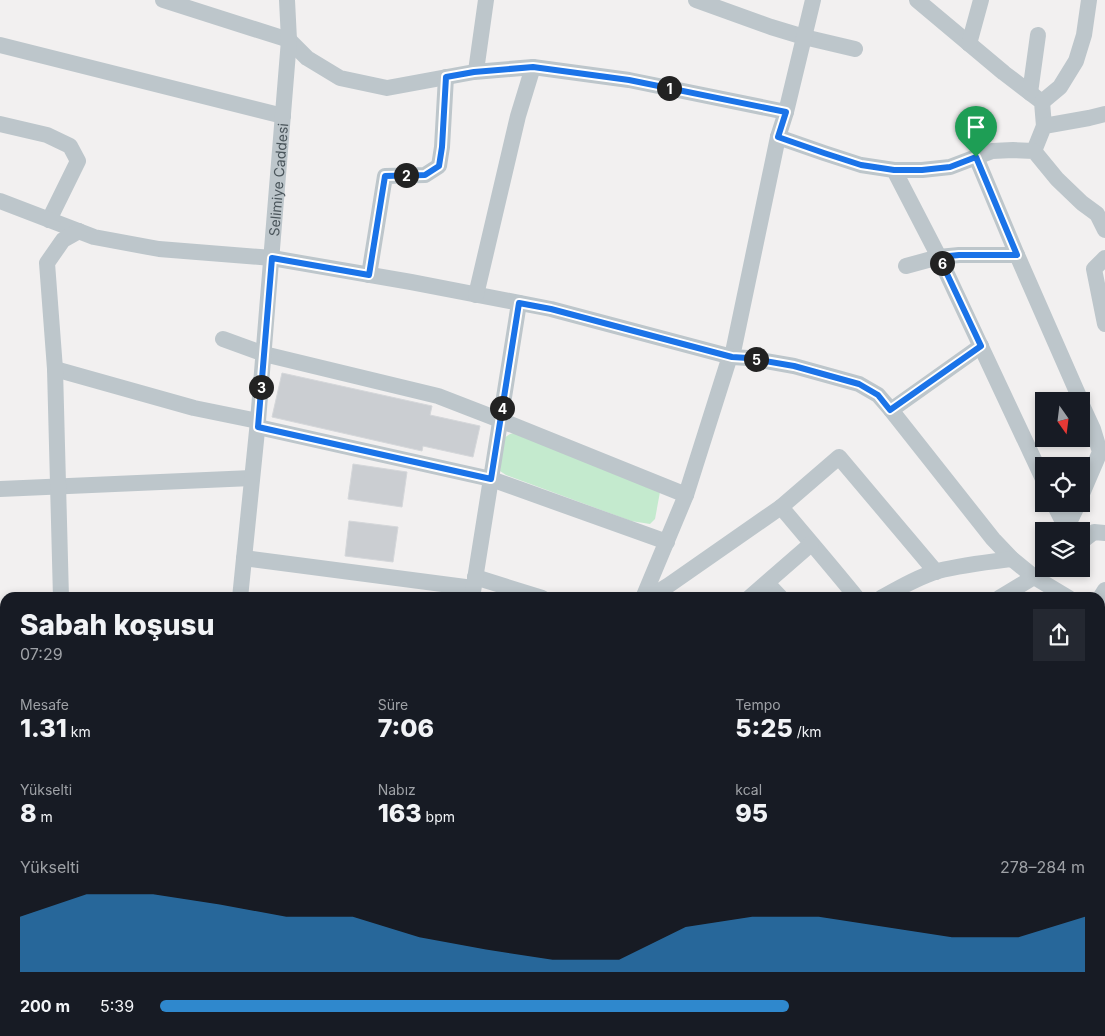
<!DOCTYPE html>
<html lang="tr">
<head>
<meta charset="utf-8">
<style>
	:root { --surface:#171b24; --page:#242831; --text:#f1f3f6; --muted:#9ea1a6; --accent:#2f88cd }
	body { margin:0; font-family:Inter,sans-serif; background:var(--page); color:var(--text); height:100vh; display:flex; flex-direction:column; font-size:19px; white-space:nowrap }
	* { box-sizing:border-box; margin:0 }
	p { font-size:16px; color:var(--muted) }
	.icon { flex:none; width:28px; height:28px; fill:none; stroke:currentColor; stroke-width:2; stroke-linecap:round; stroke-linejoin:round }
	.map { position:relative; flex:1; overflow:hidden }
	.details { position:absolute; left:0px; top:592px; width:1105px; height:444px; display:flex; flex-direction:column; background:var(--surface); border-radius:15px 15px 0 0; box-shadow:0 2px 8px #0003 }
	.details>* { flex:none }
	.needle { width:32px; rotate:166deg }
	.buttons { position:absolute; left:1035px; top:392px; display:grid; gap:10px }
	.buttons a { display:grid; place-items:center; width:55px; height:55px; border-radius:0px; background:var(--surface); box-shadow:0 2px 8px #0003; font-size:25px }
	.pin { position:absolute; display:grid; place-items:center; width:42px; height:42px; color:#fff; margin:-51px -21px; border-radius:50% 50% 50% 0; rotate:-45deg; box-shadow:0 0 5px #0007 }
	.pin .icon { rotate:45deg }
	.km { position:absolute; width:25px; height:25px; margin:-12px; border-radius:50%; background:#222; color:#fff; font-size:14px; line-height:25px; text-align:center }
	.round { display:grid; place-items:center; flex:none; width:52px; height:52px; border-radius:0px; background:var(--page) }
	.overview { display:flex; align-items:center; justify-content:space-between; height:85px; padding:0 20px }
	h1 { font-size:28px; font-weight:800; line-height:38px }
	.metrics { display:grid; grid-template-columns:repeat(3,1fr); gap:8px; height:85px; padding:5px 20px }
	.metrics div { display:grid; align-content:center }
	.metrics b { font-size:25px; font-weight:800 }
	.metrics small { font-size:14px; font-weight:400 }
	.metrics p { font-size:14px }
	.chart { height:140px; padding:10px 20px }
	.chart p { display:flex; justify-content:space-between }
	.chart svg { width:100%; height:90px; margin-top:5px; fill:var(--accent); opacity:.7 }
	ul { padding:0 20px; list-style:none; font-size:16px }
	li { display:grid; grid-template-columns:80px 60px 1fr; align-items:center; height:38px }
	li i { height:12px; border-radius:6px; background:var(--accent) }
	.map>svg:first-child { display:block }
</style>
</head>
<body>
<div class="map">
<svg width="1105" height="1036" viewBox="0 0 1105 1036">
	<rect width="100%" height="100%" fill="#f2f0f0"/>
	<path fill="#c4eace" d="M514,433l146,59 -5,27 -5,5 -19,-3 -125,-46 -6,-4 4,-33 6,-4z"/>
	<path fill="#cbced2" stroke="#d5d7da" d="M282,373l150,33 -2,9 50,11 -7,31 -50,-11 -1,5 -150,-34z
		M353,464l54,8 -5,35 -54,-8z
		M349,521l49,6 -5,35 -48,-6z"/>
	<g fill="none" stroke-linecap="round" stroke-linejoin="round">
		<g stroke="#bdc6cb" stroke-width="16">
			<path d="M163,0l126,40 18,18 33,20 47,10 87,-16 59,-5 96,13 157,32"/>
			<path d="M696,0l75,27 33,10 51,12"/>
			<path d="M917,0l87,73 38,29 2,24"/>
			<path d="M969,44l12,-44"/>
			<path d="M0,45l283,71"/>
			<path d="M476,71l10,-71"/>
			<path d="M1030,93l8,-58"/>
			<path d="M1042,102l18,-15 16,-26 8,-26 5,-35"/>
			<path d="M0,124l47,11 23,11 8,15 -29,59"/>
			<path d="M778,137l46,16 37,12 33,5 45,87 105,224"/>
			<path d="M1034,151l10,-25 45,-8 16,-4"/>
			<path d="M976,157l41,98 64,146"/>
			<path d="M894,170h28l28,-3 42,-16 21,-1 21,1 23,28 25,24 15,11 8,16"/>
			<path d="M0,201l94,36 65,12 113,9 139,24 140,27 181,48 16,1 46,8 65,18 19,11 13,15 102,129 19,20 22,18 35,21"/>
			<path d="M906,266l33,-9 20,-2h58"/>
			<path d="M369,275l16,-99 40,-1 14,-9 3,-19 4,-70"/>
			<path d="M476,295l42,-179 15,-49"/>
			<path d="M1105,324l-11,-55 11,-11"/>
			<path d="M223,339l41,15 174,42 62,24 186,75"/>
			<path d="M732,357l46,-220 8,-25 27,-112"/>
			<path d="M55,369l139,39 64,13"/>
			<path d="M1081,403l12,26 7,23 -19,44"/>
			<path d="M891,410l90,-64"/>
			<path d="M258,427l233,52 176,63"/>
			<path d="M0,489l252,-11"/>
			<path d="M1054,504l9,18 1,9"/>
			<path d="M781,507c25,30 51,60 76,91"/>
			<path d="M1065,531l13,-27"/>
			<path d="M1081,542l13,-10 11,1"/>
			<path d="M244,558l229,30"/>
			<path d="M475,577l67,21"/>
			<path d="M767,583l14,15"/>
			<path d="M61,598l-6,-229 -8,-106 16,-23 16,-9"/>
			<path id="s1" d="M240,598l18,-177 31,-381 -2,-40"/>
			<path d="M472,598l47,-295"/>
			<path d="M643,598l43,-103 44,-139"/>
			<path d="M648,598l21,-13 112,-78 58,-50 97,115"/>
			<path d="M749,598l62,-54"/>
			<path d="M881,598c18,-10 37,-21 57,-27 24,-6 50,-9 74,-12"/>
			<path d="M999,598l35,-21"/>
			<path d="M1100,598l5,-8"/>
			<path d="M1100,654l5,3"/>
			<path d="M0,728l5,-1"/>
			<path d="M0,993h5"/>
			<path d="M1100,1010h5"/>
			<path d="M503,1036l3,-5"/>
		</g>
	</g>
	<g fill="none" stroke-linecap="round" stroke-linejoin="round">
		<defs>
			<path id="route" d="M533,67l96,13 157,32 -8,25 46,16 37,12 33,5h28l28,-3 26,-10 41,98h-58l-20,2 42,89 -91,64 -12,-15 -19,-11 -65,-18 -46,-8 -16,-1 -181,-48 -32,-6 -28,176 -233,-52 14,-169 97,17 16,-99 40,-1 14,-9 3,-19 4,-70 28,-5z"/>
		</defs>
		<use href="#route" stroke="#fff" stroke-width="10"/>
		<use href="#route" stroke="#1a73e8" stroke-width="6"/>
	</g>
	<g text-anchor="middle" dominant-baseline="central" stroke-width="5" stroke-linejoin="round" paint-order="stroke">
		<g font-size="14" fill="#4a555b" stroke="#fff">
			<text stroke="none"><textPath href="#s1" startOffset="420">Selimiye Caddesi</textPath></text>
		</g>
	</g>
</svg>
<div class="buttons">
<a><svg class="needle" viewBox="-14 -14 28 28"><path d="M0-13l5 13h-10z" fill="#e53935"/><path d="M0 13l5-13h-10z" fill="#9ea1a6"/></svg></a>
<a><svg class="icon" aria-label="locate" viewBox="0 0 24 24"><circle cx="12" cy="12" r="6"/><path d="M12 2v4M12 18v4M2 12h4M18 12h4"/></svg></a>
<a><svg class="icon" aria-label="layers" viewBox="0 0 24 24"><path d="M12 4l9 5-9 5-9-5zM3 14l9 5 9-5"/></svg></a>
</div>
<div class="pin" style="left:976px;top:157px;background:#1e9e55"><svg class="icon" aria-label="arrive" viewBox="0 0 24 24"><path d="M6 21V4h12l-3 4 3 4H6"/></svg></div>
<b class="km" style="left:669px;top:88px">1</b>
<b class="km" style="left:406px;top:175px">2</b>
<b class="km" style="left:261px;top:387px">3</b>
<b class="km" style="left:502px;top:408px">4</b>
<b class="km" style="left:756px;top:359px">5</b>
<b class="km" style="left:942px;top:263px">6</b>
<section class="details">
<div class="overview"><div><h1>Sabah koşusu</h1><p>07:29</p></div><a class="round"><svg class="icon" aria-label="share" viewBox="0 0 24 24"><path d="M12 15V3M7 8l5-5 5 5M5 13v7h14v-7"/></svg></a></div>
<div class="metrics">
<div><p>Mesafe</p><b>1.31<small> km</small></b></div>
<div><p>Süre</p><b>7:06</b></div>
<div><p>Tempo</p><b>5:25<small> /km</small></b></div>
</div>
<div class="metrics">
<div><p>Yükselti</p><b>8<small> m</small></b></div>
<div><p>Nabız</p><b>163<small> bpm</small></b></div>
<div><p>kcal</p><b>95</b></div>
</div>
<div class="chart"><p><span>Yükselti</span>278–284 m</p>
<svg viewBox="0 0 160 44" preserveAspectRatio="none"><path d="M0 44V17L10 6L20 6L30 11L40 17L50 17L60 27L70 33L80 38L90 38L100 22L110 17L120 17L130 22L140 27L150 27L160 17V44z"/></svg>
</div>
<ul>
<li><b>200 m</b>5:39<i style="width:68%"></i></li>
</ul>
</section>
</div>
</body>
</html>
